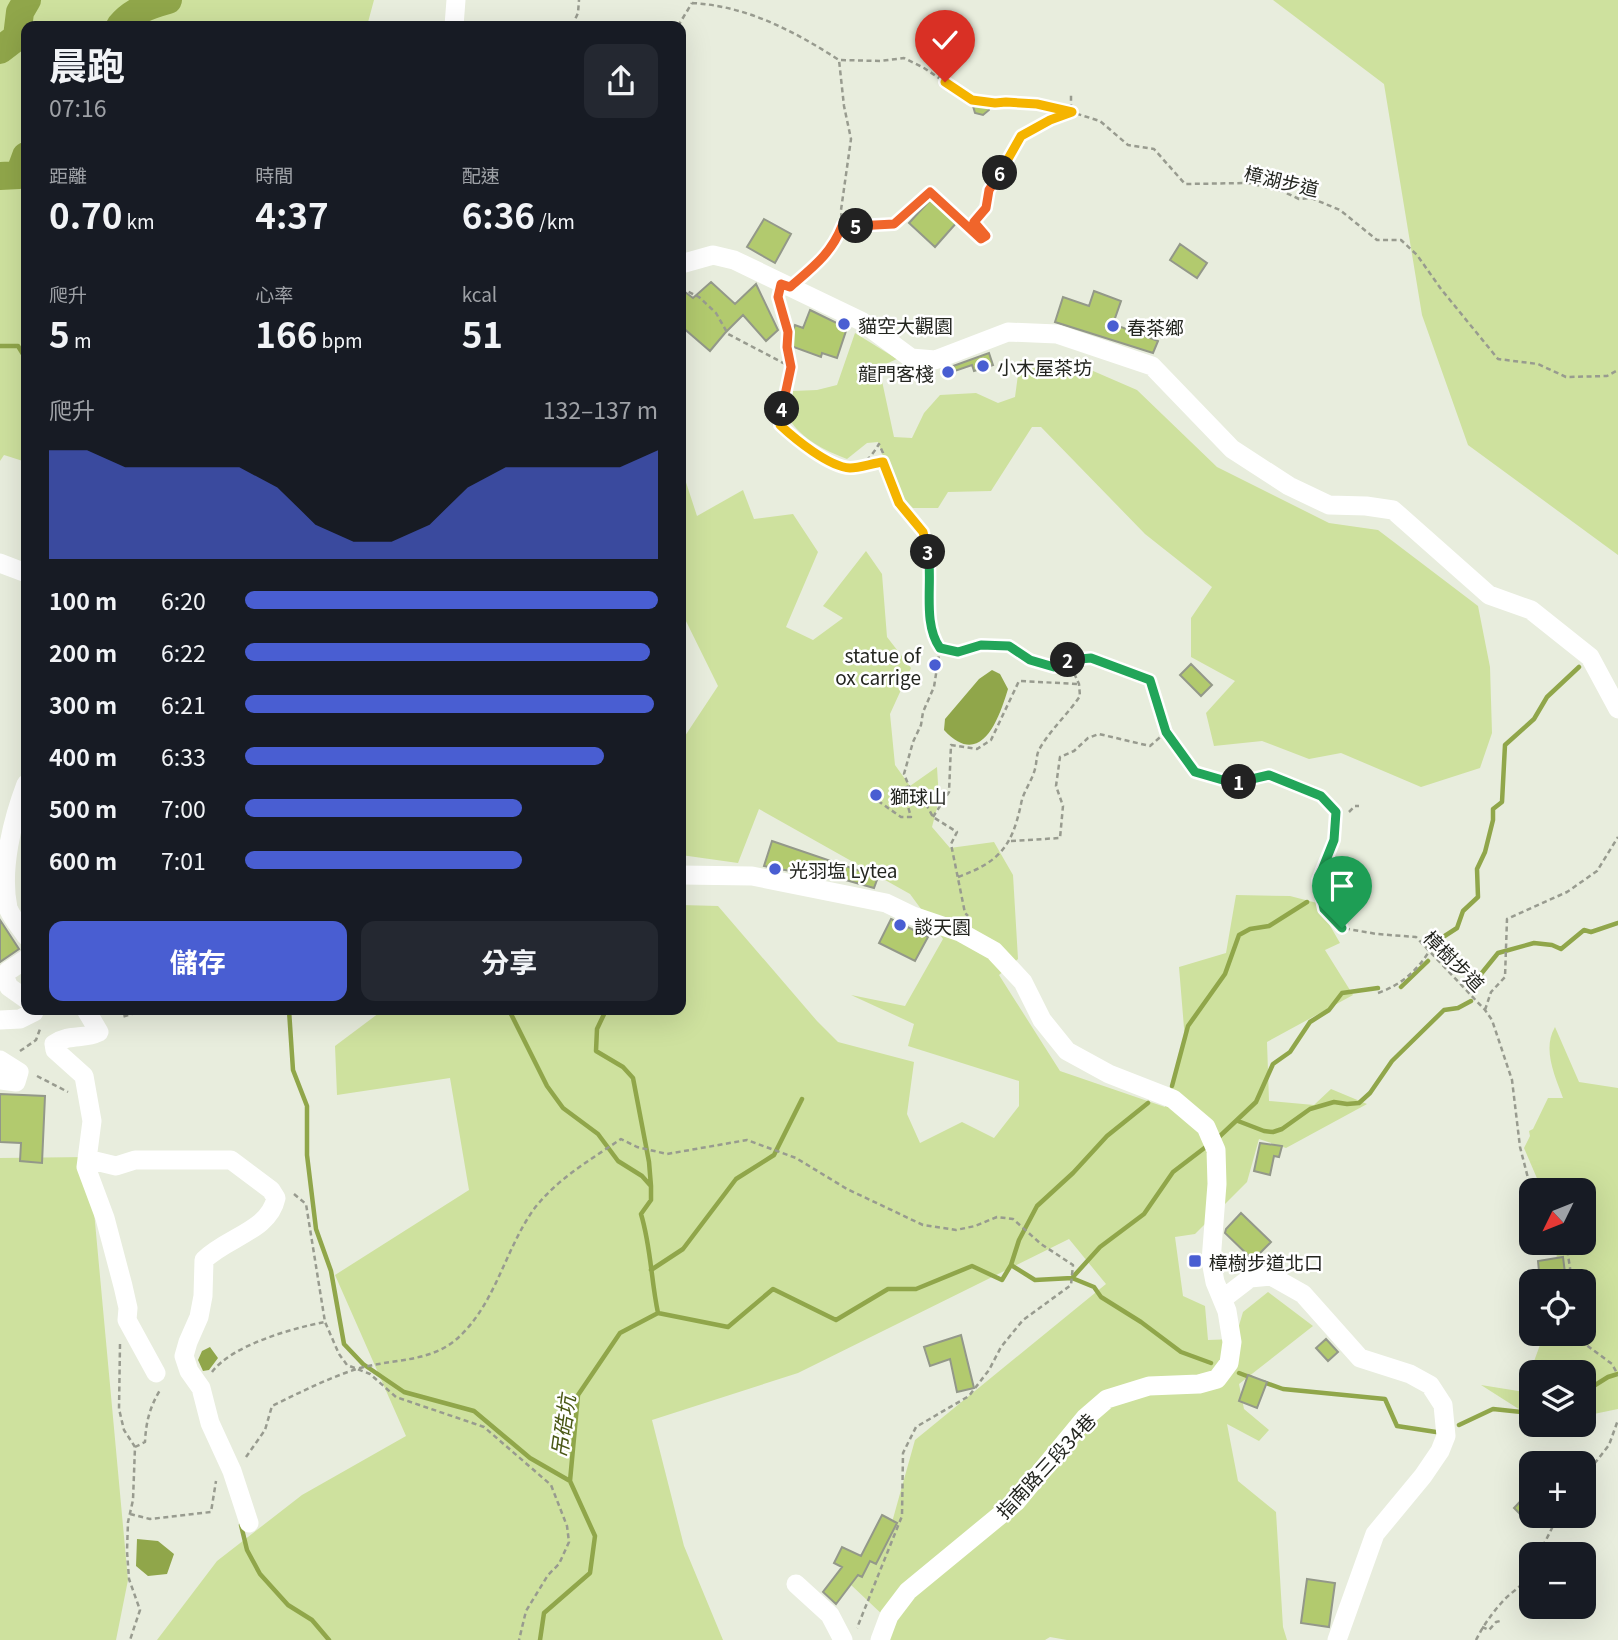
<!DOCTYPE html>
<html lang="zh-TW">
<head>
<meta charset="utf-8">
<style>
	:root { --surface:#171b24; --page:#242831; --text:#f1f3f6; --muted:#9ea1a6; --accent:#495ed2 }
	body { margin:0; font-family:Georgia,"Noto Sans TC",serif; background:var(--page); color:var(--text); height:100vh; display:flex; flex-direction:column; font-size:26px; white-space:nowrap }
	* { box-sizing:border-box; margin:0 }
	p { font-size:23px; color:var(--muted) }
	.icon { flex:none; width:38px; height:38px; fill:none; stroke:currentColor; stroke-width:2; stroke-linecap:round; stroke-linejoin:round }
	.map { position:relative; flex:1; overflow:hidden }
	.side { position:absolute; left:21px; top:21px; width:665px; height:994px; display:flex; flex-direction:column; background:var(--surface); border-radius:14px; box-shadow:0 7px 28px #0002 }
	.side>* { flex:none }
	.needle { width:46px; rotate:227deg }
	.controls { position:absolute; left:1519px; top:1178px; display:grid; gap:14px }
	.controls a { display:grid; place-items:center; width:77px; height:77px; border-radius:14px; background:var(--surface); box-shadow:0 7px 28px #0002; font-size:35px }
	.pin { position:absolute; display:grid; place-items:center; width:60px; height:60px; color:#fff; margin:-72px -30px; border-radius:50% 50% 50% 0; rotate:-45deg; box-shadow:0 0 7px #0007 }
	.pin .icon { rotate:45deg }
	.km { position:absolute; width:35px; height:35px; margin:-18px; border-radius:50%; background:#222; color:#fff; font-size:19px; line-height:35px; text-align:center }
	.round { display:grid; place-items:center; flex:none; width:74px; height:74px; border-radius:14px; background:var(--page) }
	.head { display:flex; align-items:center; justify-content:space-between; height:119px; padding:0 28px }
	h1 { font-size:38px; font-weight:700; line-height:52px }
	.figures { display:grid; grid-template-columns:repeat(3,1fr); gap:10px; height:119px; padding:7px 28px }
	.figures div { display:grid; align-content:center }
	.figures b { font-size:35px; font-weight:700 }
	.figures small { font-size:19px; font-weight:400 }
	.figures p { font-size:19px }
	.chart { height:196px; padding:14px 28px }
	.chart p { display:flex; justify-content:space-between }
	.chart svg { width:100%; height:126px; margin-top:7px; fill:var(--accent); opacity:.7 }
	.button { display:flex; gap:14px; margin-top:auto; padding:14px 28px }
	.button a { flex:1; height:80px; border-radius:14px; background:var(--accent); color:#fff; font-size:28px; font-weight:700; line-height:80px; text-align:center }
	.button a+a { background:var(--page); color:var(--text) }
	ul { padding:0 28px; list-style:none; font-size:23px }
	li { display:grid; grid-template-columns:112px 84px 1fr; align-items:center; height:52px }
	li i { height:18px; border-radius:9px; background:var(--accent) }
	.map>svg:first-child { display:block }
</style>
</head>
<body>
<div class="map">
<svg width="1618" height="1640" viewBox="0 0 1618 1640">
	<rect width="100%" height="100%" fill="#e8eddd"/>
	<path fill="#cee19e" d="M0,0h374l-7,26h-341v436l-22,-7 -4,6z
		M1273,0h345v555l-150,-110 -46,-130 -38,-231z
		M855,333l42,26 -18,8 15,70 18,1 12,-25 16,-18 36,-2 22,10 17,-6 5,-37 57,4 60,26 80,77 112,56 49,7 100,76 12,61 2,66 -12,35 -59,19 -80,-34 -32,6 -47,-18 -48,5 -8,-33 29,-32 -44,-24v-39l21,-31 -67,-53 -104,-107h-9l-41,64 -43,1 -10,16h-25l-17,-16 -18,-50 -11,1 -20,16c-23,-9 -44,-19 -58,-40l4,-28 24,-1 20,-5z
		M681,467l16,49 46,-26 11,29 39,-5 25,38 -32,75 27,13 30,-22 -20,-12 43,-55 16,23 5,63 24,31 -21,46 5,51 15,21 27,-19 2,33 -7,27 18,21 44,-6 19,33 5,84 -19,16 61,96 105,36 20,-67 -6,-73 47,-14 10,-58 54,1 27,7 23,40 -15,7 28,45 -86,47 2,59 45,4 17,-16 36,15 -81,44 -27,-9 -12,43 -52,52 -20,3 8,59 22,10 3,34 27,-1 8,-27 25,-20 45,34 -74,58 5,25 25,21 -10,11 -32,-17 11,57 38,31 7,115 4,13h-220l-17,-3 -5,3h-163l3,-23 -35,-33 39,-51 26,-93 191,-156 -37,-45 -271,134 -146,47 32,126 39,94h-566l60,-79 85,-66 104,-59 -71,-161 134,-85 -19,-112 -113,17 -2,-49 48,-36h298v-105l37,1 99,115 21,21 76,20 -7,52 13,29 42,-21 32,16 25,-32v-25l-111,-35 6,-22 -63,-29 54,11 38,-67 -33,-45 -151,-85 -21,54 -57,-8v-113l37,-56 -37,-75z
		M1555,1027l24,55 39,6v321l-34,7v-44h-45l-6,-8 11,-30h40v-53h-30l4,-38 26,-1v-52h-42l-18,-42 6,-12 -1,-5 4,-2 15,-31h15c-8,-22 -21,-49 -8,-71z
		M89,1157l39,423 -12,60h-116v-482z
		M1481,1385l50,8v20h-6z"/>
	<path fill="#90a64a" d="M992,670l8,4 8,15c-9,30 -27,81 -64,41l1,-11 34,-40z
		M210,1347l8,11 -9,12 -6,1 -5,-11 4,-9z
		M137,1539l21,2 16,13 -7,20 -19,2 -12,-10z"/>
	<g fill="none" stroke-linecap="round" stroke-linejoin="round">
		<path stroke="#90a64a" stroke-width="4.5" d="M0,346h18l8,13
			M1437,944l3,-5 17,-11 6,-17 15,-14 -1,-28 8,-17 8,-32v-11l9,-7 3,-57 29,-26 13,-22 32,-30
			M1401,987l27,-26
			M1477,988l4,-14 17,-21 36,-10 18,2 9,4 23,-19 7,2 27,-9
			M289,1010l4,60 14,36v49l9,74 15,42 13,73 19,20 41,28 70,19 56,47 40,23
			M509,1010l38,76 16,22 35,26 20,27 24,15 8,9
			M606,1010l-9,19 -1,22 27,16 10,11 16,84 2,24v14l-10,14c10,33 10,66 17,99
			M1172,1086l16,-60 37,-52 14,-39 11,-6 19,-3 38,-24
			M1238,1121l26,10 9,1 9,-3 28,-20 24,-7 13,2 12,-1 11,-10 22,-32 52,-51 14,-2 13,-7
			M1220,1136l36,-34 17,-38 17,-12 20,-30 19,-12 13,-17 36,-5
			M1011,1265l8,-25 18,-34 36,-33 34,-37 41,-33
			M651,1270l32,-21 53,-70 38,-24 28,-56
			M1072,1278l28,-31 44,-33 29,-42 34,-26
			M1239,1373l13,5
			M1263,1382l20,7 102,10 12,27 39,6
			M1584,1392l24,-15 10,-3
			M1459,1425l34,-16 38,4
			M241,1525l6,25 13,24 28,31 24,15 17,20
			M540,1640l4,-27 46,-40 5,-37 -25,-55 8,-86 42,-62 38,-20 70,14 45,-38 63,31 52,-31h28l56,-23 30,14 9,-15 24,15 37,-2 22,9 7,10 40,25 40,30 30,11"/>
		<path stroke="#90a64a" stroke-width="28" d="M120,26c12,-15 30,-21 48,-26
			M0,50l17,-13 3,-25 7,-12
			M0,176l19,-1 7,-19"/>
	</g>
	<path fill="#b2ca6e" stroke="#939889" stroke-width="2" d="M979,100l8,2 2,8 -6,5 -8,-2 -2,-7z
		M932,198l26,23 -23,26 -26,-24z
		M764,219l27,15 -16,29 -28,-16z
		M1180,244l27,19 -10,15 -27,-18z
		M711,282l24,22 21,-20 22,46 -12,11 -23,-26 -18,18 -15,18 -29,-25v-37l12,9z
		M1094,291l27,10 -8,23 45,17 -5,12 -98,-31 8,-25 26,9z
		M810,310l37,18 -10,30 -15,-5 -1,4 -33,-12 7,-20 8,3z
		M989,353l4,12 -19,6 -2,-6 -26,9 -1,-5z
		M1191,664l21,21 -11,11 -21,-21z
		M772,841l106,36 -4,11 -46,-13 -2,3 -62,-12z
		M891,919l37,18 -13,24 -36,-18z
		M0,920l19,29 -19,13z
		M0,1094l45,2 -3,67 -22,-2 1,-18 -21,-1z
		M1260,1143l22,3 -3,11 -5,-1 -4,19 -16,-4z
		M1241,1213l30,29 -18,18 -28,-27 1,-4z
		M1563,1257l3,24h-26l-2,-20z
		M961,1335l13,53 -17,4 -7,-33 -20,7 -6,-19z
		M1326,1339l12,13 -10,9 -12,-13z
		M1248,1375l19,7 -10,26 -18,-7z
		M1531,1490v22l-6,7 -11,-11z
		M882,1515l15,8 -21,41 -6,-3 -8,16 -4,-2 -22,29 -13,-12 19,-25 -8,-4 8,-16 19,9z
		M1307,1579l28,4 -6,44 -28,-4z"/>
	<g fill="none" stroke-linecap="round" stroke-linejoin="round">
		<path stroke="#989b8f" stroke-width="2.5" stroke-dasharray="5 3.5" stroke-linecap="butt" d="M692,3c55,3 102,28 147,57l5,46 7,33 -10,71 1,16
			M572,26l6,-13 1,-13
			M678,26l14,-23
			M841,60l39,1 24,-3 20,10 48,32 23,3 11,-2 31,3 34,8v-18
			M805,274l29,-28 8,-20 52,-2 36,-32 51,47 5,-3 -12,-14 12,-14 3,-18 20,-30 12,-24 29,-16 21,-8 29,9 28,24 26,4 31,35 63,-1 34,8 17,8 12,-1 29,12 37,30h24l16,15 24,34 57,70 40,5 28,13 41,-1 11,-6
			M681,288l18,9 17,16 12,21 63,33
			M779,300l9,32 -1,15 4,20 -11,58c14,13 50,42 70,43 13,0 23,-14 29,-24l4,9v13l16,37 24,29 7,37v46l3,24 7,9 18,4 23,-7 27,1 22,14 24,7c34,-18 63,1 96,13l16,52 29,40 38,11 36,-8 52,21 15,16 -2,28 -16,40 6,29 18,19 35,6 39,3 69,73 7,10 20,60 8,67 9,35 7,8
			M860,465l23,-3
			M940,648l-6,39 -11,25 -2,13 -8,17 -9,32 7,17 16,15 6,11 24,15 -6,12 14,69 3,3
			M871,796l30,21h10l-8,-28 6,-3
			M1349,812l6,-6h4
			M933,817l16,-25 2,-47 26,4 14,-9 28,-59 60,3
			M1011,841l49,-3 3,-32 -7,-20 4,-29 14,-6 14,-13 11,-4 51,12 16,-14
			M958,877c41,-15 54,-30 63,-73 2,-12 11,-23 14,-35 2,-7 1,-15 5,-21 11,-19 28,-34 40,-52l-1,-12 -11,-24
			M1378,993c23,-8 39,-22 52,-43
			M122,1010v7l23,-7
			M1485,1010l6,-18 14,-15 2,-58 60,-27 30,-21 21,-34
			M20,1051l16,-11 4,-11
			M37,1076l31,16
			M294,1194l12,10 19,118 14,32 8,11 23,9 26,23 88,30 67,58 16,41 2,16 -10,22 -11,11 -22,36 -7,29
			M1566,1242l6,39
			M1558,1246l1,-4
			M1576,1334l1,4 35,26 6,11
			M120,1344l-1,65 5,21 11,17 -2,53 -5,22 -1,29 2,28 11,31 -10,30
			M212,1372c20,-27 81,-44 113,-50
			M135,1447l10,-5c1,-21 5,-35 15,-52
			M246,1457l19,-27 7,-24c29,-14 58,-29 88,-38 37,-10 75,-5 103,-35 34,-35 43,-85 71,-124 23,-30 56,-49 87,-70l16,8 30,7 80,-14 49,18 51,31 76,36 33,5 19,-4 22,-9 16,2 28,25 32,21 -2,20 -48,35 -22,27 -12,23 -20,26 -53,31 -13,26 -1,63 -45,112
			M1584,1477l25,-32 9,-25
			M130,1514l20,5 61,-7 5,-31
			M1539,1554l19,-38
			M1482,1627l7,3 7,-8 4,-1
			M1476,1640c7,-14 16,-27 27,-39 9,-10 22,-16 28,-29"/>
		<path stroke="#fff" stroke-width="19" d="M454,26l2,-26
			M681,264l32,-9 21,5 127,61 50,37 24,2 73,-28 49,2 95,32 80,83 57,37 40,19 37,1 27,4 96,85 42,15 59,47 28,52
			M0,563l26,10
			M26,784c-14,37 -26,86 -18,124 4,10 12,19 18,28
			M681,875l71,1 134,27 27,13 47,16 34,19 29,31 19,38 25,31 42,23 64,25 33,28 10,23 1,34 -6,77 4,21 12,29 5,31 -3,21 -12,16 -18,5 -50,2 -42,13 -22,19 -69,84 -108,89 -19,25 -9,24
			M26,959l-18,12 -4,5 5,11 17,12
			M86,1010l13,22c-16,8 -28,1 -45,12l1,6 29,26 8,45 -6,46 19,51 18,68 5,22 -1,12 29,53
			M0,1020l20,-1 14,-7v-2
			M0,1060l19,12 -3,10 -16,-2
			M87,1159l29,7 19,-6h96l40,30 5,8c-7,33 -49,39 -72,62l-1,36 -4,21 -11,25 -4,14 5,15 12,17 9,35 22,48 17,52
			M1224,1298l26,-20 21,-2 32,18 57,64 50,16 20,11 13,20 3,31 -6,15 -17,25 -48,58 -38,106
			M796,1584l34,31 13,25"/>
	</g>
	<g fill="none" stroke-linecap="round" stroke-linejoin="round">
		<defs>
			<path id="split-1" d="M1239,782l30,-7 52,21 15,16 -2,28 -16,40 6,29 18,19"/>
			<path id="split-2" d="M1068,660l23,-2 59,22 16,52 29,40 38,11 6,-1"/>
			<path id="split-3" d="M928,552c5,30 -6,71 12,96l18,4 23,-7 28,1 21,14 24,7 14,-7"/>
			<path id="split-4" d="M782,409l-2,16c15,14 49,42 70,43 10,0 23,-5 33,-6l16,41 24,29 5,20"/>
			<path id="split-5" d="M782,409l9,-42 -4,-20 1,-15 -10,-35 3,-13 9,3c23,-20 41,-33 52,-61h14"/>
			<path id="split-6" d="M856,226l38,-2 36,-32 51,47 5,-3 -12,-14 12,-14 3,-18 11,-17"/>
			<path id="split-7" d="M945,82l27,18 23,3 11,-1 31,2 35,8 -22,8 -29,16 -21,37"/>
		</defs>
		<use href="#split-1" stroke="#fff" stroke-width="14"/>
		<use href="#split-2" stroke="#fff" stroke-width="14"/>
		<use href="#split-3" stroke="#fff" stroke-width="14"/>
		<use href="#split-4" stroke="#fff" stroke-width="14"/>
		<use href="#split-5" stroke="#fff" stroke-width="14"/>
		<use href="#split-6" stroke="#fff" stroke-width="14"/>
		<use href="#split-7" stroke="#fff" stroke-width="14"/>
		<use href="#split-1" stroke="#22a559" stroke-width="9"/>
		<use href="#split-2" stroke="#22a559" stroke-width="9"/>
		<use href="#split-3" stroke="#22a559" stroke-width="9"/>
		<use href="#split-4" stroke="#f5b400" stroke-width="9"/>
		<use href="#split-5" stroke="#f0652b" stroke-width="9"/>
		<use href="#split-6" stroke="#f0652b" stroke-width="9"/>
		<use href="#split-7" stroke="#f5b400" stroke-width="9"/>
	</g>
	<g fill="#495ed2" stroke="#fff" stroke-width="2.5">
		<circle cx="844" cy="324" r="7"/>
		<circle cx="1113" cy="326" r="7"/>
		<circle cx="983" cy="366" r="7"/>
		<circle cx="948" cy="372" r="7"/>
		<circle cx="935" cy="665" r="7"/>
		<circle cx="876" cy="795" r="7"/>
		<circle cx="775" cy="869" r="7"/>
		<circle cx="900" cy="925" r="7"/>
		<rect x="1188" y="1254" width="14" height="14" rx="3.5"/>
	</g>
	<g text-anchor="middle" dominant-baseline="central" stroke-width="5" stroke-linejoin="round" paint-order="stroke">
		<g font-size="19" fill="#242620" stroke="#fff">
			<text transform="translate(1282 180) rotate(13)">樟湖步道</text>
			<text transform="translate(1455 960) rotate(45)">樟樹步道</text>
			<text transform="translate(1045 1465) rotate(-47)">指南路三段34巷</text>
		</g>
		<g font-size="19" fill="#242620" stroke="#fff" text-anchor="start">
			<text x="858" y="324">貓空大觀園</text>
			<text x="1127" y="326">春茶鄉</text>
			<text x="997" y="366">小木屋茶坊</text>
			<text x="934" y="372" text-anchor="end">龍門客棧</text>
			<text x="921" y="654" text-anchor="end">statue of<tspan x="921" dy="22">ox carrige</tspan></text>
			<text x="890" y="795">獅球山</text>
			<text x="789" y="869">光羽塩 Lytea</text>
			<text x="914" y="925">談天園</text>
			<text x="1209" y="1261">樟樹步道北口</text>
		</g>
		<g font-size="21" font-style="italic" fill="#4a5816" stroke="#fff">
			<text transform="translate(562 1426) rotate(-82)">吊硞坑</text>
		</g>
	</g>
</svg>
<div class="controls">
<a><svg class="needle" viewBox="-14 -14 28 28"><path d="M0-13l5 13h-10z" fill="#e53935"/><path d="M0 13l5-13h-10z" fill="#9ea1a6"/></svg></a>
<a><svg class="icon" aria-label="locate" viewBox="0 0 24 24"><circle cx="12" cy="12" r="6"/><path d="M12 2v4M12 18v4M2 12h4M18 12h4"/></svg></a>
<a><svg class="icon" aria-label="layers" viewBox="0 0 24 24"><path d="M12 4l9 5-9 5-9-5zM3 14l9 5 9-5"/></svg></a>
<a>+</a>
<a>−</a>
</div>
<div class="pin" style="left:1342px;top:928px;background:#1e9e55"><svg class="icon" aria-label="arrive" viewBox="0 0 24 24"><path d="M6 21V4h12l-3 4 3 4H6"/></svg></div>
<div class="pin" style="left:945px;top:82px;background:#d93025"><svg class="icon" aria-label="check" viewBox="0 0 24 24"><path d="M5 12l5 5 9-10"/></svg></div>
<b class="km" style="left:1239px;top:782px">1</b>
<b class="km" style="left:1068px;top:660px">2</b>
<b class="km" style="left:928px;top:552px">3</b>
<b class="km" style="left:782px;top:409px">4</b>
<b class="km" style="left:856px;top:226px">5</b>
<b class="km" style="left:1000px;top:173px">6</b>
<section class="side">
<div class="head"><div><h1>晨跑</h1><p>07:16</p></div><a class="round"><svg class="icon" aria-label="share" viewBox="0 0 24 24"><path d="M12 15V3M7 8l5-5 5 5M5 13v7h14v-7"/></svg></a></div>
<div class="figures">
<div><p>距離</p><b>0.70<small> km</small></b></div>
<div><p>時間</p><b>4:37</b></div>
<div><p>配速</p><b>6:36<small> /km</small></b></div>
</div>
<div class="figures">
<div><p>爬升</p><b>5<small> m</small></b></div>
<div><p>心率</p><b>166<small> bpm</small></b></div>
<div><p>kcal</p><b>51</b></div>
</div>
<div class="chart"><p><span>爬升</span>132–137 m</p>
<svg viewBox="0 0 160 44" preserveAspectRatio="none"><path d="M0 44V6L10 6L20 12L30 12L40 12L50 12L60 19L70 32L80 38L90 38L100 32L110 19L120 12L130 12L140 12L150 12L160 6V44z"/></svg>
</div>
<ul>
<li><b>100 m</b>6:20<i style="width:100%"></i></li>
<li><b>200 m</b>6:22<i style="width:98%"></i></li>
<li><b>300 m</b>6:21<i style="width:99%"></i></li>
<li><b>400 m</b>6:33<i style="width:87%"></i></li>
<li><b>500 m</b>7:00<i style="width:67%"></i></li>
<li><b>600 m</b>7:01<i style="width:67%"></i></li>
</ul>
<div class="button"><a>儲存</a><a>分享</a></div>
</section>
</div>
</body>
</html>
